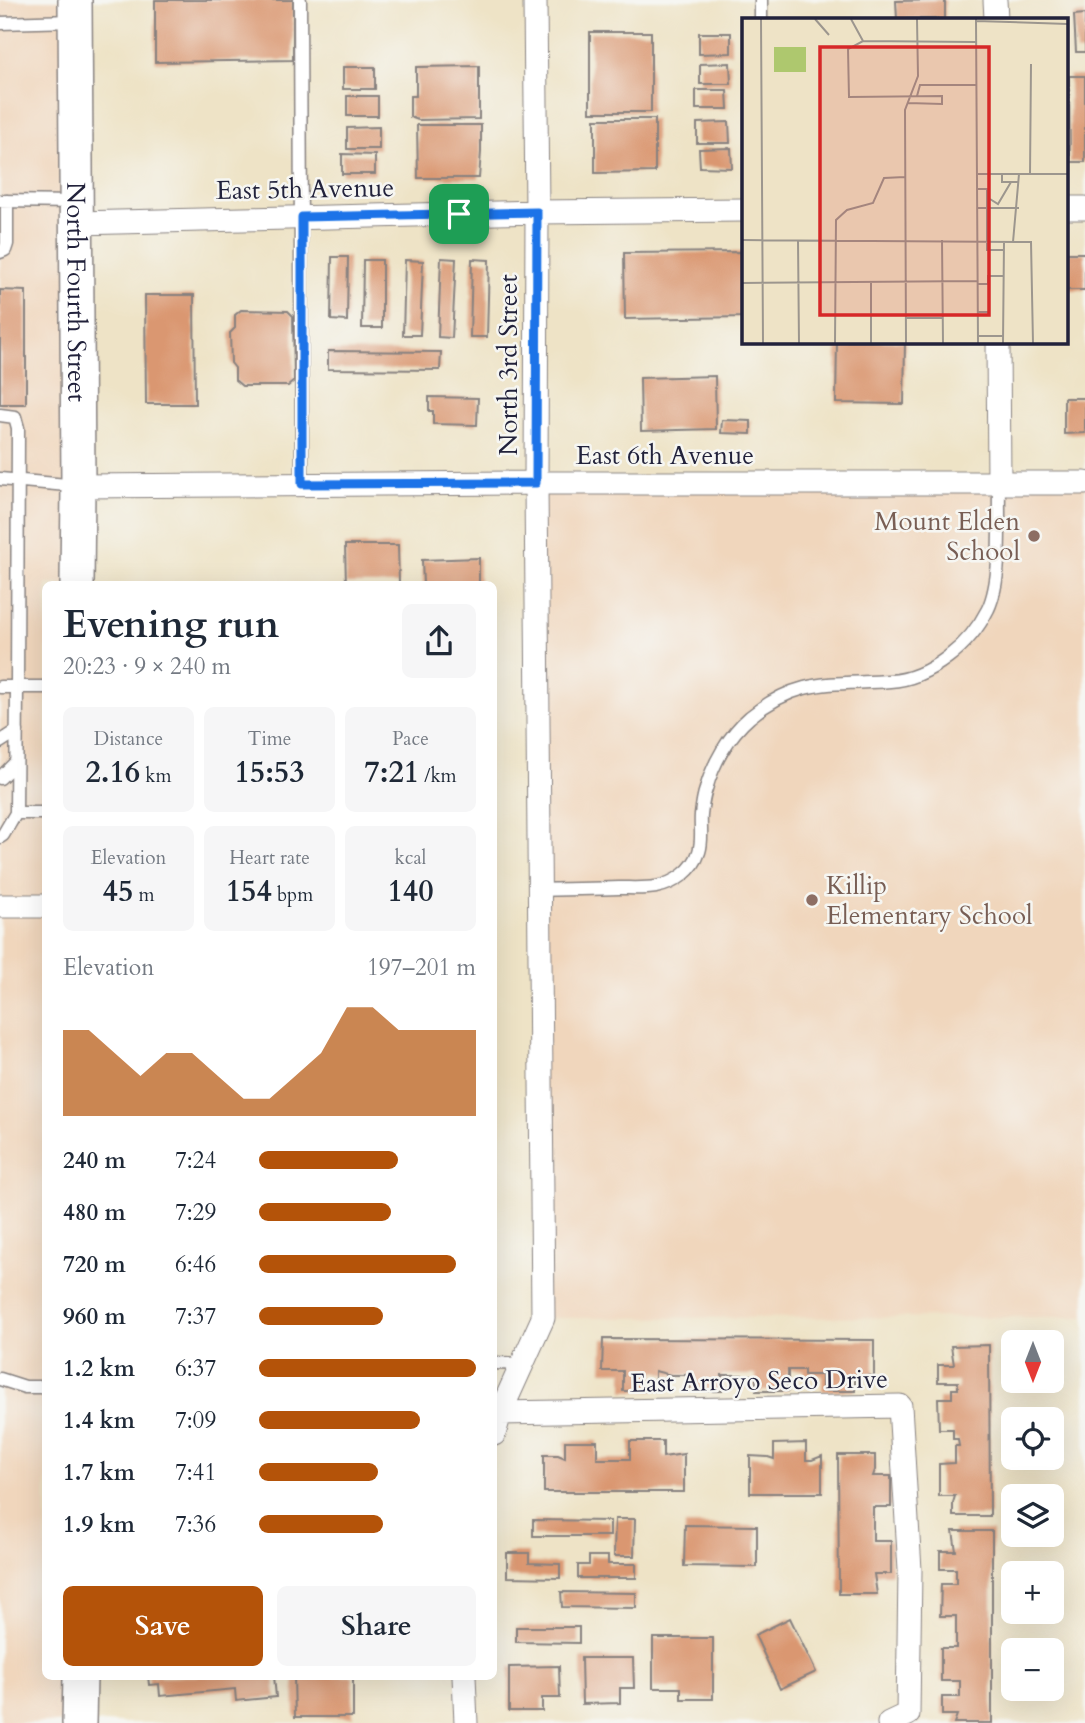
<!DOCTYPE html>
<html lang="en">
<head>
<meta charset="utf-8">
<style>
	:root { --surface:#fff; --page:#f6f6f7; --text:#1f2937; --muted:#747a83; --accent:#b45309 }
	body { margin:0; font-family:Cardo,serif; background:var(--page); color:var(--text); height:100vh; display:flex; flex-direction:column; font-size:26px; white-space:nowrap }
	* { box-sizing:border-box; margin:0 }
	p { font-size:23px; color:var(--muted) }
	.icon { flex:none; width:38px; height:38px; fill:none; stroke:currentColor; stroke-width:2; stroke-linecap:round; stroke-linejoin:round }
	.map { position:relative; flex:1; overflow:hidden }
	.panel { position:absolute; left:42px; top:581px; width:455px; height:1099px; display:flex; flex-direction:column; background:var(--surface); border-radius:10px; box-shadow:0 7px 28px #0002 }
	.panel>* { flex:none }
	.needle { width:46px; rotate:180deg }
	.tools { position:absolute; left:1001px; top:1330px; display:grid; gap:14px }
	.tools a { display:grid; place-items:center; width:63px; height:63px; border-radius:10px; background:var(--surface); box-shadow:0 7px 28px #0002; font-size:35px }
	.pin { position:absolute; display:grid; place-items:center; width:60px; height:60px; color:#fff; margin:-30px; border-radius:14px; box-shadow:0 4px 10px #0006 }
	.round { display:grid; place-items:center; flex:none; width:74px; height:74px; border-radius:10px; background:var(--page) }
	.head { display:flex; align-items:center; justify-content:space-between; height:119px; padding:0 21px }
	h1 { font-size:38px; font-weight:700; line-height:52px }
	.stats { display:grid; grid-template-columns:repeat(3,1fr); gap:10px; height:119px; padding:7px 21px }
	.stats div { display:grid; align-content:center; border-radius:10px; background:var(--page); text-align:center }
	.stats b { font-size:30px; font-weight:700 }
	.stats small { font-size:19px; font-weight:400 }
	.stats p { font-size:19px }
	.chart { height:196px; padding:14px 21px }
	.chart p { display:flex; justify-content:space-between }
	.chart svg { width:100%; height:126px; margin-top:7px; fill:var(--accent); opacity:.7 }
	.action { display:flex; gap:14px; margin-top:auto; padding:14px 21px }
	.action a { flex:1; height:80px; border-radius:10px; background:var(--accent); color:#fff; font-size:28px; font-weight:700; line-height:80px; text-align:center }
	.action a+a { background:var(--page); color:var(--text) }
	ul { padding:0 21px; list-style:none; font-size:23px }
	li { display:grid; grid-template-columns:112px 84px 1fr; align-items:center; height:52px }
	li i { height:18px; border-radius:9px; background:var(--accent) }
	.map>svg:first-child { display:block }
</style>
</head>
<body>
<div class="map">
<svg width="1085" height="1723" viewBox="0 0 1085 1723">
	<rect width="100%" height="100%" fill="#f6f6f2"/>
	<filter id="ink" filterUnits="userSpaceOnUse"><feTurbulence type="fractalNoise" baseFrequency=".0143" numOctaves="2"/><feDisplacementMap in="SourceGraphic" scale="14" xChannelSelector="R" yChannelSelector="G"/><feConvolveMatrix kernelMatrix="1 2 1 2 8 2 1 2 1" color-interpolation-filters="sRGB"/></filter>
	<filter id="wash" filterUnits="userSpaceOnUse"><feTurbulence type="fractalNoise" baseFrequency=".00686" numOctaves="4" result="noise"/><feDisplacementMap in="SourceGraphic" scale="28" xChannelSelector="R" yChannelSelector="G"/><feGaussianBlur stdDeviation="1.57" result="paint"/><feColorMatrix in="noise" values="0 0 0 0 0 0 0 0 0 0 0 0 0 0 0 0 0 1.4 0 .05"/><feComposite in="paint" operator="in"/></filter>
	<g filter="url(#wash)">
		<rect width="100%" height="100%" fill="#eee3c6"/>
		<path fill="#f0d6bc" d="M0,0h73l1,584h-28v1092l37,1 1,46h-84z
			M536,483h549v834l-542,1z"/>
		<g id="blocks">
			<path fill="#da9771" d="M155,0h138v60l-138,2z
				M945,0v19h-48l-1,-18z
				M1085,14v38h-9l-2,-37z
				M590,32h61v80h-61z
				M699,33h32v20l-32,1z
				M730,63l1,21h-31v-20z
				M479,66v53l-61,1 -8,-3v-21h6v-29z
				M343,67h32v22h-32z
				M1069,76h16v86h-15z
				M696,90h31l1,19h-32z
				M347,96h31v20h-31z
				M595,119h60v53l-60,1z
				M729,122l1,21h-33v-20z
				M417,125h64v27l-2,26h-61z
				M379,127v22h-32v-21z
				M731,148l1,20 -32,-1 -1,-18z
				M342,154l33,1v19h-33z
				M744,252v65l-119,2 -1,-66z
				M1066,253h19v37h-19z
				M332,257h16l-1,64 -16,-1z
				M441,258l15,1 -4,79 -14,-1z
				M472,259l17,1 -2,77h-17z
				M363,260h19v68h-20z
				M405,260l18,1 -3,74h-17z
				M0,290l26,1v113h-26z
				M145,295h49l1,109h-49z
				M241,310l47,1 5,5 1,65 -6,5h-46l-7,-6v-12l-4,-5 -1,-30 5,-5v-13z
				M837,341h68l-1,63 -68,-1z
				M328,351l113,1 -1,18 -112,-1z
				M715,376l1,53 -75,2 -1,-53z
				M429,397l49,1 -1,27 -44,-1v-13h-4z
				M1064,398h21v35l-21,1z
				M722,420l29,1v13l-30,-1z
				M345,545h53l1,39h-53z
				M479,558v26h-56l-1,-24z
				M603,1339l271,1v36l-19,-1v16h-33v-16h-18v-5h-16v21h-32v-16h-34v16h-32v-16h-19l-16,-4v20h-32v-20h-21z
				M989,1345l1,171h-37v-13l2,-7h-16v-32l16,-1v-17h4l-1,-7h-5v-10h-14l-1,-31h14v-9h6v-7h-20v-17h16l-3,-19z
				M565,1441h32v18h33v-18h33v16l21,-3v38h-140v-37h14l7,3z
				M806,1443v17h6l10,-4v37h-72v-37l18,1 6,2v-15z
				M838,1455h37v15l-2,6h18v31h-18v34h18v33h-17l3,20h-38z
				M615,1519h20l-1,37h-20z
				M533,1520l77,1v15h-77z
				M685,1525l72,1v41l-73,-1z
				M953,1531h39v192h-38l3,-8h-15v-18h18v-16h-19v-33h15v-32h-16l1,-32h15v-15h-16v-18h16z
				M507,1553h22v10l31,1v14l-53,-1z
				M589,1556h19v8h28v14h-58v-13h11z
				M561,1592l75,1v15l-74,-1z
				M790,1618l26,54 -36,17 -25,-54z
				M516,1627h63v16l-63,-1z
				M653,1638h60v61h-32v-11h-28z
				M581,1658h52l1,30h-14v15l-38,1z
				M559,1666l1,32h-18v13h-33v-44z
				M148,1676h126l2,21 -40,4 -1,-12 -75,7 -1,-12 -10,1z
				M294,1676h59v41h-58z"/>
		</g>
	</g>
	<g filter="url(#ink)">
		<use href="#blocks" fill-opacity="0" stroke="#888280" stroke-width="2"/>
		<g fill="none" stroke-linecap="round" stroke-linejoin="round">
			<defs>
				<path id="lane" d="M300,0l2,484
					M761,0v19
					M0,23l73,-2
					M0,201l76,1
					M0,252l5,-2 2,-6v-43
					M0,415l15,2 3,11 -1,259h-17
					M0,479l78,7
					M46,687h-29l-1,126h30
					M0,742l17,-11
					M0,778l15,-15
					M0,837l3,-2 13,-22
					M539,890c27,-1 53,-1 80,-2 12,0 25,1 37,-1 19,-4 37,-16 43,-35 4,-12 1,-26 2,-37 1,-9 2,-18 5,-26 7,-26 23,-54 44,-72 49,-40 82,-32 140,-36 21,-1 41,-11 58,-24 16,-12 31,-30 40,-48 15,-32 10,-91 11,-126
					M494,1363l28,1
					M0,1379l25,8h21"/>
				<path id="street" d="M995,0l1,19
					M1066,208h19
					M77,223l460,-11 207,-2
					M998,341l1,142
					M78,486l458,-3h549
					M0,906h46
					M500,1413l400,-7 10,164 -2,144 -19,9
					M494,1434l6,-21 43,-95 -7,-835 1,-271 -2,-212
					M464,1676l2,47"/>
				<g id="secondary">
					<path id="s1" d="M75,0l3,486 -1,98"/>
					<path d="M79,1723l1,-47"/>
				</g>
			</defs>
			<use href="#lane" stroke="#888280" stroke-width="15"/>
			<use href="#street" stroke="#888280" stroke-width="25"/>
			<use href="#secondary" stroke="#888280" stroke-width="36"/>
			<use href="#lane" stroke="#fff" stroke-width="12"/>
			<use href="#street" stroke="#fff" stroke-width="23"/>
			<use href="#secondary" stroke="#fff" stroke-width="33"/>
		</g>
	</g>
	<g fill="none" stroke-linecap="round" stroke-linejoin="round" filter="url(#ink)">
		<defs>
			<path id="route" d="M537,212l-1,271 -234,1v-267z"/>
		</defs>
		<use href="#route" stroke="#fff" stroke-width="14"/>
		<use href="#route" stroke="#1a73e8" stroke-width="9"/>
	</g>
	<g fill="#8d6e63" stroke="#f6f6f2" stroke-width="2.5">
		<circle cx="1034" cy="536" r="7"/>
		<circle cx="812" cy="900" r="7"/>
	</g>
	<g text-anchor="middle" dominant-baseline="central" stroke-width="5" stroke-linejoin="round" paint-order="stroke">
		<g font-size="26" fill="#22223b" stroke="#f6f6f2">
			<text transform="translate(305 189) rotate(-1)">East 5th Avenue</text>
			<text stroke="none"><textPath href="#s1" startOffset="292">North Fourth Street</textPath></text>
			<text transform="translate(508 365) rotate(-90)">North 3rd Street</text>
			<text x="665" y="455">East 6th Avenue</text>
			<text transform="translate(759 1381) rotate(-1)">East Arroyo Seco Drive</text>
		</g>
		<g font-size="26" fill="#785e54" stroke="#f6f6f2" text-anchor="end">
			<text x="1020" y="521">Mount Elden<tspan x="1020" dy="30">School</tspan></text>
			<text x="826" y="885" text-anchor="start">Killip<tspan x="826" dy="30">Elementary School</tspan></text>
		</g>
	</g>
	<g transform="translate(742 18)">
		<rect width="326" height="326" fill="#eee3c6"/>
		<path d="M32,29h32v25h-32z" fill="#aec86e"/>
		<path fill="none" stroke="#9c968e" stroke-width="2" d="M19,1l2,324M73,1l14,16M109,1l12,22M234,1l2,324M234,3l92,3M175,78l3,-11h57M166,85l34,1v-8l-93,1 -1,-48 15,-8 113,1M236,156h90M260,156v8h17M288,156l1,-110M248,181l8,5 13,-22M235,190h10v-19h-10M0,222l289,2 2,101M56,222l1,103M200,222l1,103M271,224l6,-68M261,232h-16v-42h32M0,265l235,-2M129,265v60M235,266h12v28h-11M246,266v-8h15M164,300h36M236,318h25M93,325l1,-123 11,-10 26,-7 11,-25 21,-1M164,325l-1,-233 13,-34 -1,-57M261,325l1,-101"/>
		<path fill="#d62828" fill-opacity="0.15" stroke="#d62828" stroke-width="3.5" d="M78,29h169v268h-169z"/>
		<rect width="326" height="326" fill="none" stroke="#22223b" stroke-width="3.5"/>
	</g>
</svg>
<div class="tools">
<a><svg class="needle" viewBox="-14 -14 28 28"><path d="M0-13l5 13h-10z" fill="#e53935"/><path d="M0 13l5-13h-10z" fill="#747a83"/></svg></a>
<a><svg class="icon" aria-label="locate" viewBox="0 0 24 24"><circle cx="12" cy="12" r="6"/><path d="M12 2v4M12 18v4M2 12h4M18 12h4"/></svg></a>
<a><svg class="icon" aria-label="layers" viewBox="0 0 24 24"><path d="M12 4l9 5-9 5-9-5zM3 14l9 5 9-5"/></svg></a>
<a>+</a>
<a>−</a>
</div>
<div class="pin" style="left:459px;top:214px;background:#1e9e55"><svg class="icon" aria-label="arrive" viewBox="0 0 24 24"><path d="M6 21V4h12l-3 4 3 4H6"/></svg></div>
<section class="panel">
<div class="head"><div><h1>Evening run</h1><p>20:23 · 9 × 240 m</p></div><a class="round"><svg class="icon" aria-label="share" viewBox="0 0 24 24"><path d="M12 15V3M7 8l5-5 5 5M5 13v7h14v-7"/></svg></a></div>
<div class="stats">
<div><p>Distance</p><b>2.16<small> km</small></b></div>
<div><p>Time</p><b>15:53</b></div>
<div><p>Pace</p><b>7:21<small> /km</small></b></div>
</div>
<div class="stats">
<div><p>Elevation</p><b>45<small> m</small></b></div>
<div><p>Heart rate</p><b>154<small> bpm</small></b></div>
<div><p>kcal</p><b>140</b></div>
</div>
<div class="chart"><p><span>Elevation</span>197–201 m</p>
<svg viewBox="0 0 160 44" preserveAspectRatio="none"><path d="M0 44V14L10 14L20 22L30 30L40 22L50 22L60 30L70 38L80 38L90 30L100 22L110 6L120 6L130 14L140 14L150 14L160 14V44z"/></svg>
</div>
<ul>
<li><b>240 m</b>7:24<i style="width:64%"></i></li>
<li><b>480 m</b>7:29<i style="width:61%"></i></li>
<li><b>720 m</b>6:46<i style="width:91%"></i></li>
<li><b>960 m</b>7:37<i style="width:57%"></i></li>
<li><b>1.2 km</b>6:37<i style="width:100%"></i></li>
<li><b>1.4 km</b>7:09<i style="width:74%"></i></li>
<li><b>1.7 km</b>7:41<i style="width:55%"></i></li>
<li><b>1.9 km</b>7:36<i style="width:57%"></i></li>
</ul>
<div class="action"><a>Save</a><a>Share</a></div>
</section>
</div>
</body>
</html>
